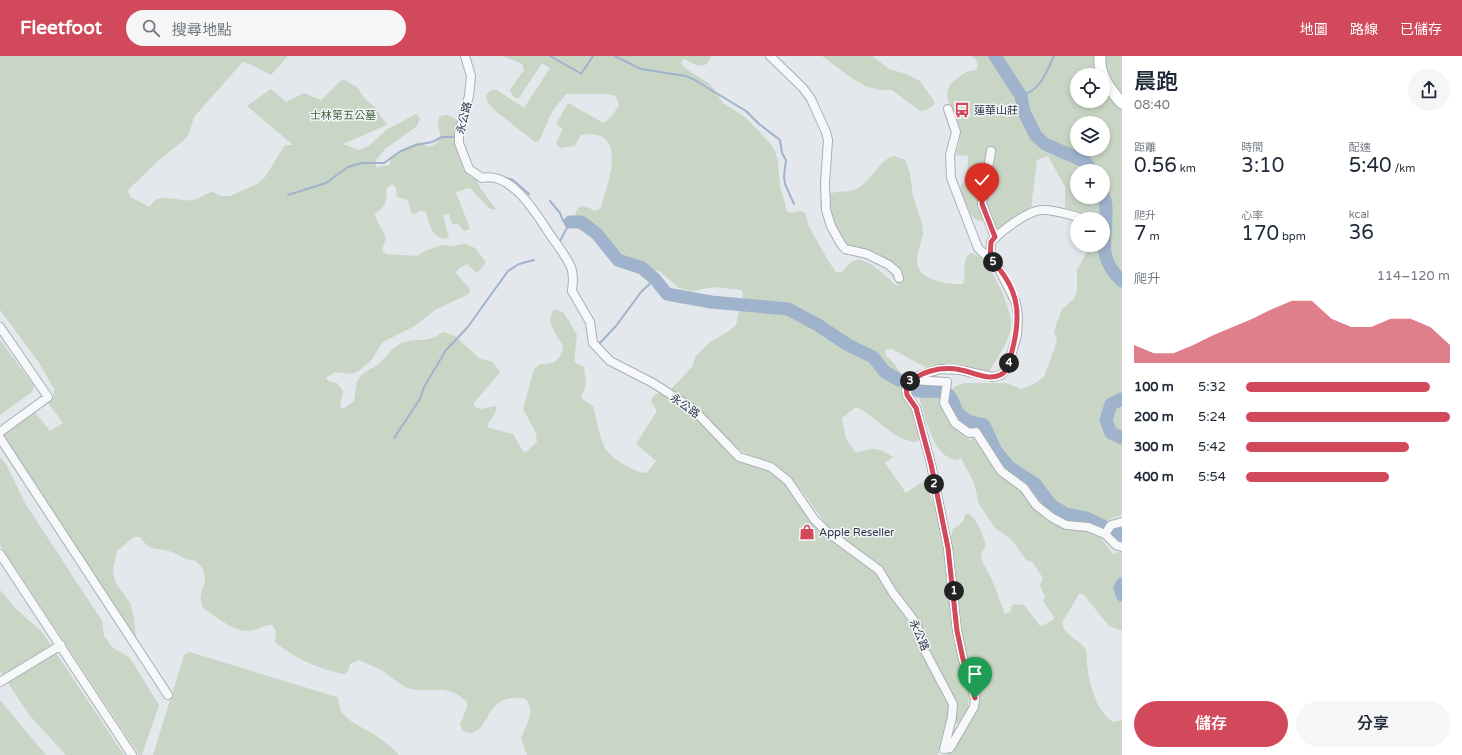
<!DOCTYPE html>
<html lang="zh-TW">
<head>
<meta charset="utf-8">
<style>
	:root { --surface:#fff; --page:#f6f6f7; --text:#1f2937; --muted:#747a83; --accent:#d1495b }
	body { margin:0; font-family:"Varela Round","Noto Sans TC",sans-serif; background:var(--page); color:var(--text); height:100vh; display:flex; flex-direction:column; font-size:15px; white-space:nowrap }
	* { box-sizing:border-box; margin:0 }
	p { font-size:13px; color:var(--muted) }
	.icon { flex:none; width:22px; height:22px; fill:none; stroke:currentColor; stroke-width:2; stroke-linecap:round; stroke-linejoin:round }
	.map { position:relative; flex:1; overflow:hidden }
	.drawer { display:flex; flex-direction:column; background:var(--surface); width:340px }
	.drawer>* { flex:none }
	.fabs { position:absolute; left:1070px; top:12px; display:grid; gap:8px }
	.fabs a { display:grid; place-items:center; width:40px; height:40px; border-radius:50%; background:var(--surface); box-shadow:0 2px 6px #0003; font-size:20px }
	.pin { position:absolute; display:grid; place-items:center; width:34px; height:34px; color:#fff; margin:-41px -17px; border-radius:50% 50% 50% 0; rotate:-45deg; box-shadow:0 0 4px #0007 }
	.pin .icon { rotate:45deg }
	.km { position:absolute; width:20px; height:20px; margin:-10px; border-radius:50%; background:#222; color:#fff; font-size:11px; line-height:20px; text-align:center }
	.round { display:grid; place-items:center; flex:none; width:42px; height:42px; border-radius:21px; background:var(--page) }
	.overview { display:flex; align-items:center; justify-content:space-between; height:68px; padding:0 12px }
	h1 { font-size:22px; font-weight:600; line-height:30px }
	.stats { display:grid; grid-template-columns:repeat(3,1fr); gap:6px; height:68px; padding:4px 12px }
	.stats div { display:grid; align-content:center }
	.stats b { font-size:20px; font-weight:600 }
	.stats small { font-size:11px; font-weight:400 }
	.stats p { font-size:11px }
	.chart { height:112px; padding:8px 12px }
	.chart p { display:flex; justify-content:space-between }
	.chart svg { width:100%; height:72px; margin-top:4px; fill:var(--accent); opacity:.7 }
	.action { display:flex; gap:8px; margin-top:auto; padding:8px 12px }
	.action a { flex:1; height:46px; border-radius:24px; background:var(--accent); color:#fff; font-size:16px; font-weight:600; line-height:46px; text-align:center }
	.action a+a { background:var(--page); color:var(--text) }
	ul { padding:0 12px; list-style:none; font-size:13px }
	li { display:grid; grid-template-columns:64px 48px 1fr; align-items:center; height:30px }
	li i { height:10px; border-radius:5px; background:var(--accent) }
	header { display:flex; align-items:center; gap:24px; box-sizing:border-box; height:56px; padding:0 20px; background:var(--accent); color:#fff }
	header strong { font-size:19px }
	nav { display:flex; gap:22px; margin-inline-start:auto; font-size:14px }
	.search { width:280px; height:36px; background:var(--page); display:flex; align-items:center; gap:10px; box-sizing:border-box; padding:0 14px; border-radius:22px; color:var(--muted); font-size:15px }
	main { display:flex; flex:1; min-height:0 }
	.map>svg:first-child { display:block }
</style>
</head>
<body>
<header>
<strong>Fleetfoot</strong>
<div class="search"><svg class="icon" aria-label="search" viewBox="0 0 24 24"><circle cx="10" cy="10" r="6"/><path d="M15 15l6 6"/></svg>搜尋地點</div>
<nav><a>地圖</a><a>路線</a><a>已儲存</a></nav>
</header>
<main>
<div class="map">
<svg width="1122" height="699" viewBox="0 0 1122 699">
	<rect width="100%" height="100%" fill="#e4e7ec"/>
	<path fill="#c9d6c5" fill-rule="evenodd" d="M0,0h288l-17,19 -24,-12 -4,-1 -3,3 -46,52 -5,17 -5,6 -26,21 -30,29 2,7 20,10c7,-17 29,-4 43,-7 7,-1 12,-7 20,-8l8,4h9l27,-12 8,-7 20,-32h8l-46,-39 24,-17 15,13 18,-9 17,7 22,-21 14,8 7,11 11,9 12,18 -44,19 16,6 11,-5 16,-15 30,-16 4,4 -3,8 -32,23 -9,11v7l14,-2c0,-2 0,-4 0,-6 2,-7 24,-15 30,-17l8,5c22,-7 6,-19 11,-30 7,-5 13,-1 19,4l-4,15 9,30 5,7 6,3 7,13 15,20c-3,0 -4,1 -7,-1 -2,-2 -18,-19 -19,-20l-14,4 14,37 -6,2 -6,-7h-6l-3,-10 -6,1 6,23c-16,4 -20,-14 -23,-26l-7,-1 -4,3 -4,-1 -3,-13 -11,-3 -1,-9 -4,-4 -6,5c2,13 -1,18 -12,25l12,24 -4,12 4,4 31,2 10,-6 16,-5 8,1 14,-2 10,4 10,13v3l-8,9 -10,-9 -9,5 -2,4 14,16 -1,5 -34,16 -20,16 -32,16 -13,20 -13,10 -6,2 -16,-2 -9,6 2,3 9,2 6,8 -3,16 3,2 11,-8c2,-7 1,-15 4,-21 4,-8 12,-10 19,-15 12,-9 13,-19 31,-24 16,-3 19,2 35,-9l12,4 24,22 14,4 7,10 -26,31v4l6,2 16,-3c2,7 -6,13 -9,20l2,2 24,6 10,17 3,1 11,-10 -1,-9 -13,-24 11,-40 6,-5c14,1 21,-4 23,-18 -6,-12 -20,-24 -8,-37l9,4 13,22 -3,27 10,5 2,17 -5,14 12,8c4,13 6,30 12,42 4,9 32,26 42,25l9,-12 -20,-17 21,-33 -6,-9c1,-6 4,-8 9,-9l27,17 29,25 14,18 33,14 26,18 47,58 22,13 19,19 32,45 25,57 15,24 1,8 -12,46h-411l-6,-17c5,-13 15,-27 5,-39 -11,-3 -24,-1 -32,8 -9,10 -13,32 -31,24l-3,-6 7,-18v-5c-22,-21 -37,-6 -59,-14 -11,-4 -19,-14 -29,-19 -6,-3 -14,-6 -20,-9l-9,4 -2,7 -4,3c-23,-4 -52,-17 -69,-32l1,-11 -4,-6c-9,-1 -15,6 -24,6 -15,0 -31,-14 -44,-22 -12,-18 12,-26 -6,-46 -3,-3 -8,-3 -12,-4 -5,-2 -9,-5 -14,-7 -15,-5 -21,1 -32,-15h-6l-17,14 -4,19 2,12 15,21 4,14 2,21 -2,2 -132,-202 1,-4 32,-22 15,19 13,-8 -15,-20 5,-6 1,-8 -14,-25 -40,-54z
		M503,0h208c-6,18 -17,6 -28,3l-2,5 8,7 21,13 13,19 22,14 24,25 6,9 3,11 2,24 7,25 2,2 13,-2 3,2 4,14 20,35 7,10h6c4,-4 8,-11 14,-12 13,-2 33,20 42,27 -6,-16 -19,-27 -35,-32 -6,-2 -12,2 -18,-1 -13,-8 -23,-38 -25,-52 5,-13 24,-9 34,-12 16,-5 26,-32 40,-34l11,4c6,12 6,24 8,36 3,12 10,24 10,36 0,8 -6,18 -6,27 -2,21 30,26 45,25l2,-2c1,-9 -2,-24 7,-29 18,3 41,55 40,72 -1,17 -15,34 -22,47l-54,-2 -10,-3 -33,-18 -7,1 1,6c22,16 27,54 34,80l-3,6c-25,-1 -40,-26 -61,-35l-14,11 4,21 10,14c16,-6 23,-6 37,4l-8,6 21,30 19,-13 11,30 33,176c0,13 1,30 -12,38l-2,-3 2,-15 -18,-35 -20,-49 -14,-21 -10,-11 -12,-20 -10,-10 -44,-32 -28,-38 -13,-13 -23,-16 -20,-8 -12,-7 -24,-26 -37,-29v-3l20,-21 3,-10 14,-14 18,-11 9,-7 7,-31 -2,-4 -28,-3 -21,4 -13,-3 -20,-17 -11,-1 -11,-4 -28,-23 -14,-5 -20,-11c-2,-15 3,-28 19,-16l6,-2c8,-25 30,-82 -19,-74l-6,11 -15,2 -4,-5 7,-14 -7,-5 12,-21 36,20 8,-7 7,-11c-1,-4 -2,-9 -7,-10 -8,-3 -35,0 -46,-1l-14,18 -13,29 -4,1 -42,-33 -6,-8 -1,-7 6,-4h5l27,18 26,-40 -8,-5 -24,36 -5,-3 -3,-6 14,-20 -2,-6z
		M822,0h50l17,13 17,5 14,7 14,20v4l-7,5 -7,1 -28,-21h-12l-15,-4 -12,-7z
		M971,0h151v459l-14,5 -12,1 -19,-3 -16,-6 -5,-3 -20,-26 -22,-16 -16,-14 -8,-9 -7,-13 -8,-7 -10,-4 -15,-20v-6l4,-7 10,-4h42l15,6 13,-5 10,-7 13,-36 -3,-10 3,-9 5,-13 12,-10 3,-8v-21l8,-14 3,-11h15v-26h-26v9l-12,-20v-21l-17,-31 -11,4 -6,49 -35,24 -11,-12 -8,-1 -5,-4 -8,-16 -4,-13c8,-10 8,-18 8,-31l-12,-1c2,-8 6,-18 4,-27 -6,-19 -23,-34 -4,-49 7,-6 11,-8 20,-9l2,-4 -2,-6zM1077,19h26v26h-26zM1077,67h26v26h-26zM1077,115h26v26h-26z
		M0,284l34,46 -2,6 -32,23z
		M923,328l18,6c0,28 9,33 29,50l5,-3 72,82 43,11 11,8 12,16 9,-3v80l-13,-5 -26,-32h-4l-17,29c4,16 22,17 25,30 1,4 -1,8 0,12 2,18 10,49 27,57l8,-2v35h-175l16,-21 12,-26 -12,-60 -13,-108 3,-11 10,-7 2,-7 3,-2c10,6 14,21 18,32l-5,9 1,7 11,21 12,32 6,-3 1,-5 2,-2 10,1 16,21 4,-1 10,-6v-2l-11,-16 2,-4 -5,-12 3,-7 -11,-16 -6,-2 -14,-20 -17,-12 -16,-24 -5,-21 -13,-25 -5,2c-23,-2 -32,-47 -38,-66z
		M0,401l5,5 20,41 77,118 2,15 8,11 18,11 29,47 -17,50h-3l-139,-210z
		M0,534l15,18 27,24 82,123h-58l-36,-39 -30,-45z
		M189,596l148,45c3,5 2,13 6,17 9,10 19,13 29,19 10,6 19,14 27,22h-246l31,-100z
		M0,644l46,55h-46z"/>
	<g fill="none" stroke-linecap="round" stroke-linejoin="round">
		<path stroke="#9fb4cc" stroke-width="2" d="M550,0l30,17
			M615,0l26,13 45,7 7,3 53,32 13,13 21,16 2,13 4,7 -2,16 1,8 9,20
			M581,18l12,-18
			M1021,40c21,-7 24,-22 33,-40
			M503,121l10,3 16,14
			M288,139l38,-12 22,-16 14,-4h22l17,-12 15,-6 16,-3 10,-5h13
			M550,145l10,12 3,8 7,1 -10,19
			M599,288l17,-18 25,-34 14,-13
			M394,382l26,-39 4,-12 22,-37 21,-22 41,-57 11,-7 15,-4"/>
		<path stroke="#9fb4cc" stroke-width="13" d="M995,0l26,40 3,16 12,24 9,8 41,18 5,9
			M1103,139c4,8 3,15 3,24 -2,28 -6,41 16,62
			M570,166h11l16,12 21,26 24,8 13,11 12,15 44,8 77,7 30,16 30,20 25,12 12,15 14,8
			M918,335c9,2 19,-2 28,2 8,4 7,15 13,21 7,8 16,9 25,11l12,26 13,16 26,17 16,21 15,9 20,4 36,17
			M1122,343l-11,5 -5,16 5,13 11,5
			M1122,528l-2,4 2,7"/>
		<defs>
			<path id="street" d="M465,0l6,20 -2,20 -10,37v10l10,26 13,9c30,-7 55,37 69,58 7,10 15,20 20,31 3,8 2,17 1,24l18,31 3,21 17,18 43,22 40,26 46,48 32,10 17,14 26,38 12,12 53,39 14,23 23,30 9,28 28,53 -1,13 -8,32 6,-1 24,-41 1,-9 -12,-39 -6,-28 -9,-83 -17,-84 -15,-56 -9,-13 -1,-8 5,-7 7,-4 22,-7 20,1 33,7 8,-2 6,-6 10,-34 1,-19 -2,-13 -18,-36 -20,-19 -27,-70 -1,-23 6,-23 -8,-23
				M770,0l33,32 8,11 15,33 2,8 -3,43 1,27 5,16 10,18 4,5 22,5 22,11 8,7 2,6
				M991,95l-9,53 13,33
				M990,203l1,-17c9,-10 36,-31 50,-32 12,-1 25,4 37,7
				M0,271l48,70 -48,35
				M911,324l36,2 -3,21 11,20 14,10 7,-1 25,39 23,17 12,17 15,12 15,8 22,2 17,7 11,11 6,2
				M0,382l168,257
				M1105,478l6,-9 11,-3
				M0,498l132,201
				M0,626l61,-37"/>
			<path id="secondary" d="M1100,0c-2,19 10,34 22,47"/>
		</defs>
		<use href="#street" stroke="#a9aeb7" stroke-width="10"/>
		<use href="#secondary" stroke="#a9aeb7" stroke-width="13"/>
		<use href="#street" stroke="#f7f8fa" stroke-width="8"/>
		<use href="#secondary" stroke="#fff" stroke-width="11"/>
	</g>
	<g fill="none" stroke-linecap="round" stroke-linejoin="round">
		<defs>
			<path id="route" d="M975,642l-12,-39 -6,-28 -9,-83 -17,-84 -15,-56 -9,-13 -1,-8c11,-16 36,-21 55,-17 12,2 27,11 39,5 8,-3 9,-13 11,-20 11,-39 9,-67 -21,-96l1,-17 4,-5 -13,-33"/>
		</defs>
		<use href="#route" stroke="#fff" stroke-width="8"/>
		<use href="#route" stroke="#d1495b" stroke-width="5"/>
	</g>
	<defs>
		<symbol id="bus-bare" viewBox="-9 -9 18 18"><path d="M-5-6H5V4H4V6H2V4H-2V6H-4V4H-5ZM-3.5-4V0h7V-4ZM-3.5 1.2v1.5H-2V1.2ZM2 1.2v1.5H3.5V1.2Z" fill="#d1495b" stroke="#f4f6f9" stroke-width="2.5" paint-order="stroke"/></symbol>
		<symbol id="shop-bare" viewBox="-9 -9 18 18"><path d="M-5-2.5h2.3a2.7 3.5 0 0 1 5.4 0H5L5.5 6h-11ZM-1.5-2.5h3a1.5 2.3 0 0 0-3 0Z" fill="#d1495b" stroke="#f4f6f9" stroke-width="2.5" paint-order="stroke"/></symbol>
	</defs>
	<g fill-rule="evenodd">
		<use href="#bus-bare" x="951" y="43" width="22" height="22"/>
		<use href="#shop-bare" x="796" y="465" width="22" height="22"/>
	</g>
	<g text-anchor="middle" dominant-baseline="central" stroke-width="3" stroke-linejoin="round" paint-order="stroke">
		<g font-size="11" fill="#2b3445" stroke="#f4f6f9" text-anchor="start">
			<text x="974" y="54">蓮華山莊</text>
			<text x="819" y="476">Apple Reseller</text>
		</g>
		<g font-size="11" fill="#3f6138" stroke="#f4f6f9">
			<text x="343" y="59">士林第五公墓</text>
		</g>
		<g font-size="11" fill="#2b3445" stroke="#f4f6f9">
			<text transform="translate(464 62) rotate(-76)">永公路</text>
			<text transform="translate(685 350) rotate(36)">永公路</text>
			<text transform="translate(919 579) rotate(67)">永公路</text>
		</g>
	</g>
</svg>
<div class="fabs">
<a><svg class="icon" aria-label="locate" viewBox="0 0 24 24"><circle cx="12" cy="12" r="6"/><path d="M12 2v4M12 18v4M2 12h4M18 12h4"/></svg></a>
<a><svg class="icon" aria-label="layers" viewBox="0 0 24 24"><path d="M12 4l9 5-9 5-9-5zM3 14l9 5 9-5"/></svg></a>
<a>+</a>
<a>−</a>
</div>
<div class="pin" style="left:975px;top:642px;background:#1e9e55"><svg class="icon" aria-label="arrive" viewBox="0 0 24 24"><path d="M6 21V4h12l-3 4 3 4H6"/></svg></div>
<div class="pin" style="left:982px;top:148px;background:#d93025"><svg class="icon" aria-label="check" viewBox="0 0 24 24"><path d="M5 12l5 5 9-10"/></svg></div>
<b class="km" style="left:954px;top:535px">1</b>
<b class="km" style="left:934px;top:428px">2</b>
<b class="km" style="left:910px;top:325px">3</b>
<b class="km" style="left:1009px;top:307px">4</b>
<b class="km" style="left:993px;top:206px">5</b>
</div>
<section class="drawer">
<div class="overview"><div><h1>晨跑</h1><p>08:40</p></div><a class="round"><svg class="icon" aria-label="share" viewBox="0 0 24 24"><path d="M12 15V3M7 8l5-5 5 5M5 13v7h14v-7"/></svg></a></div>
<div class="stats">
<div><p>距離</p><b>0.56<small> km</small></b></div>
<div><p>時間</p><b>3:10</b></div>
<div><p>配速</p><b>5:40<small> /km</small></b></div>
</div>
<div class="stats">
<div><p>爬升</p><b>7<small> m</small></b></div>
<div><p>心率</p><b>170<small> bpm</small></b></div>
<div><p>kcal</p><b>36</b></div>
</div>
<div class="chart"><p><span>爬升</span>114–120 m</p>
<svg viewBox="0 0 160 44" preserveAspectRatio="none"><path d="M0 44V33L10 38L20 38L30 33L40 27L50 22L60 17L70 11L80 6L90 6L100 17L110 22L120 22L130 17L140 17L150 22L160 33V44z"/></svg>
</div>
<ul>
<li><b>100 m</b>5:32<i style="width:90%"></i></li>
<li><b>200 m</b>5:24<i style="width:100%"></i></li>
<li><b>300 m</b>5:42<i style="width:80%"></i></li>
<li><b>400 m</b>5:54<i style="width:70%"></i></li>
</ul>
<div class="action"><a>儲存</a><a>分享</a></div>
</section>
</main>
</body>
</html>
